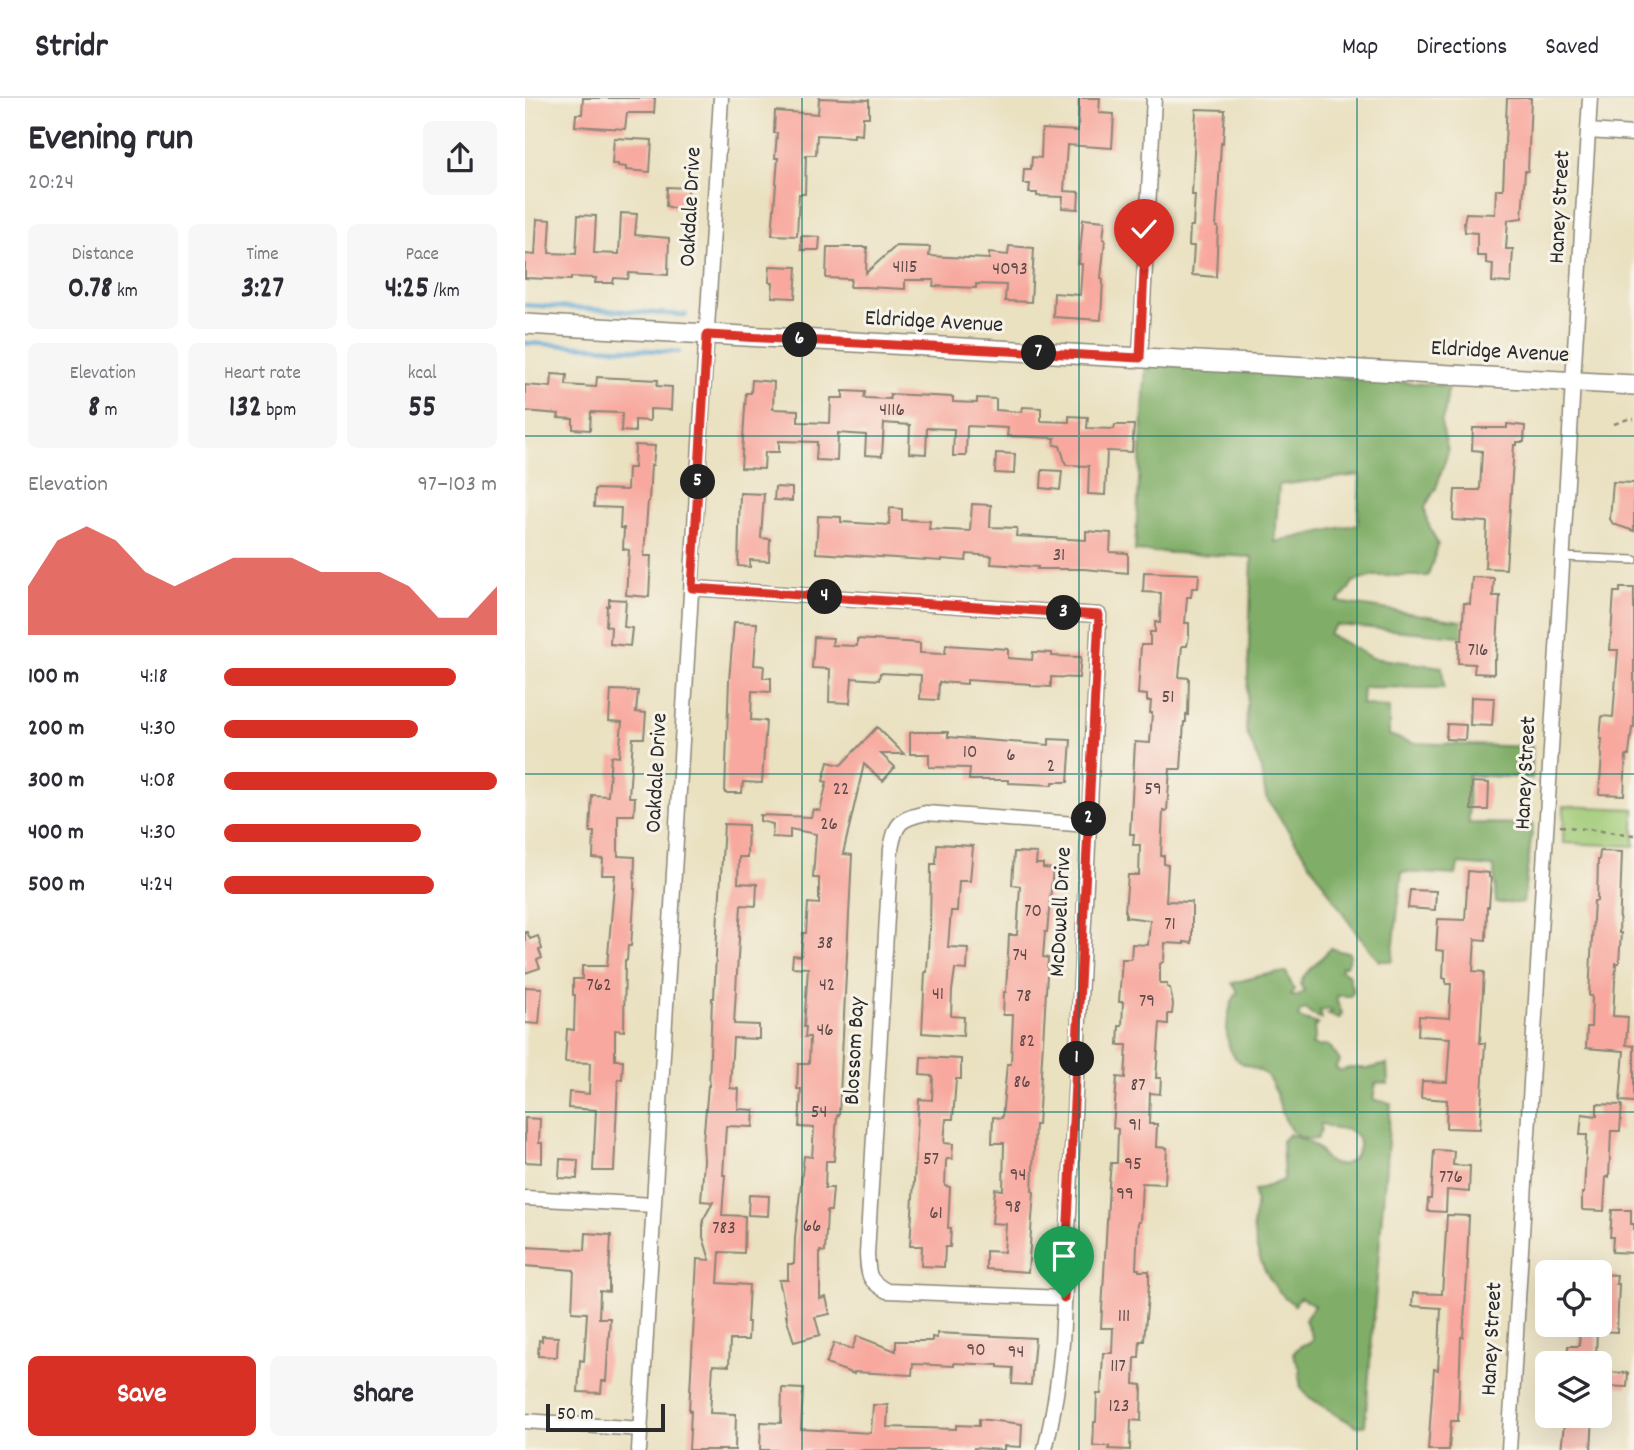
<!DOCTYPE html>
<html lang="en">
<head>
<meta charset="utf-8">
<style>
	:root { --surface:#fff; --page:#f7f7f7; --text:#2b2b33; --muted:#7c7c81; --line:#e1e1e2; --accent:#d93025 }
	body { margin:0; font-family:Dekko,sans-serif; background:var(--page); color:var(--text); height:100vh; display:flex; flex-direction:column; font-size:26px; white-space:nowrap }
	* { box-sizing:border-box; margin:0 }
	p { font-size:23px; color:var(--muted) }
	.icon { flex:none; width:38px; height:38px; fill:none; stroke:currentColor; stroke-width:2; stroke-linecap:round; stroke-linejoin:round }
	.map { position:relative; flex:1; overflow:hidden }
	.sheet { display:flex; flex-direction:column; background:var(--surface); width:525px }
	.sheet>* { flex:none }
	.controls { position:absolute; left:1010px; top:1162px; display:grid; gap:14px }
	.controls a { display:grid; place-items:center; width:77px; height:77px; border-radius:10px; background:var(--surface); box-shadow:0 7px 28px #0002; font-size:35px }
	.scale { position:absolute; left:21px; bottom:18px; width:119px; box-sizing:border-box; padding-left:7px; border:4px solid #2b2b2b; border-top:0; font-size:19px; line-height:24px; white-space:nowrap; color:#2b2b2b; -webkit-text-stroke:5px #f7f3e8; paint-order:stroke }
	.pin { position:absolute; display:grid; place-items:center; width:60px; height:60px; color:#fff; margin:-72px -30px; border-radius:50% 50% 50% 0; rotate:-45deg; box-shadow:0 0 7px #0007 }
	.pin .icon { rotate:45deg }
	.km { position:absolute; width:35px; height:35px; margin:-18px; border-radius:50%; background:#222; color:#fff; font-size:19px; line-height:35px; text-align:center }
	.round { display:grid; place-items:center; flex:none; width:74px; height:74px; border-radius:10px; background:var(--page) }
	.summary { display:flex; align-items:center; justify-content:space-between; height:119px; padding:0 28px }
	h1 { font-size:38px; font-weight:700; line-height:52px }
	.metrics { display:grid; grid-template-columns:repeat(3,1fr); gap:10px; height:119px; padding:7px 28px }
	.metrics div { display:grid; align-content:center; border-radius:10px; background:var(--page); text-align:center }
	.metrics b { font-size:30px; font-weight:700 }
	.metrics small { font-size:19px; font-weight:400 }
	.metrics p { font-size:19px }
	.chart { height:196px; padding:14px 28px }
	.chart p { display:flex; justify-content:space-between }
	.chart svg { width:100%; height:126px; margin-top:7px; fill:var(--accent); opacity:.7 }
	.cta { display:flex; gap:14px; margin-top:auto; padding:14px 28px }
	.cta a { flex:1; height:80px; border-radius:10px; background:var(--accent); color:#fff; font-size:28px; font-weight:700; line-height:80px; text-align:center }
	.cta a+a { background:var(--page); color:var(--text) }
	ul { padding:0 28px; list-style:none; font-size:23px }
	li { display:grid; grid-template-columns:112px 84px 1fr; align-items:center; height:52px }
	li i { height:18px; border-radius:9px; background:var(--accent) }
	header { display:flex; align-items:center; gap:42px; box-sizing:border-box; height:98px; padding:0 35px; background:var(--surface); border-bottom:2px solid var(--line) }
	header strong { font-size:33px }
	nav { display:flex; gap:38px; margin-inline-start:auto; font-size:24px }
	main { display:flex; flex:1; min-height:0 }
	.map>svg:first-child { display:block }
</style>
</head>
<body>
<header>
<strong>Stridr</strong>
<nav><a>Map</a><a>Directions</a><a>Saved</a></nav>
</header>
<main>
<section class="sheet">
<div class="summary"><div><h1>Evening run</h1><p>20:24</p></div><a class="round"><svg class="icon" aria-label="share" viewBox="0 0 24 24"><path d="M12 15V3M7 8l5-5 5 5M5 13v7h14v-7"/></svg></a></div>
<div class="metrics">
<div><p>Distance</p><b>0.78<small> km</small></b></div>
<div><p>Time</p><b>3:27</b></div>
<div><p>Pace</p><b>4:25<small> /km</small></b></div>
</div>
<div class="metrics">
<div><p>Elevation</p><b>8<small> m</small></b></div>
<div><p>Heart rate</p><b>132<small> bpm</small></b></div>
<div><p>kcal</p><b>55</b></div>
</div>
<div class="chart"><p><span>Elevation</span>97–103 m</p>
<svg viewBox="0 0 160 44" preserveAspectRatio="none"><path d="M0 44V27L10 11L20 6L30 11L40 22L50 27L60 22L70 17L80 17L90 17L100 22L110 22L120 22L130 27L140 38L150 38L160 27V44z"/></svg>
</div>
<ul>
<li><b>100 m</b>4:18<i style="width:85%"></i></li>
<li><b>200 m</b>4:30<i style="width:71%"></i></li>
<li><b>300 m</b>4:08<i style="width:100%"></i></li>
<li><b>400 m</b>4:30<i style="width:72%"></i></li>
<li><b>500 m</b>4:24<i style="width:77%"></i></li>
</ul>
<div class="cta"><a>Save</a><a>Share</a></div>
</section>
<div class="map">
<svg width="1109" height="1352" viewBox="0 0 1109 1352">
	<rect width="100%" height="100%" fill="#f7f3e8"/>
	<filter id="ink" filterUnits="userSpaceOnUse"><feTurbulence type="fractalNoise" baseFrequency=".0143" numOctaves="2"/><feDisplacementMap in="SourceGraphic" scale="14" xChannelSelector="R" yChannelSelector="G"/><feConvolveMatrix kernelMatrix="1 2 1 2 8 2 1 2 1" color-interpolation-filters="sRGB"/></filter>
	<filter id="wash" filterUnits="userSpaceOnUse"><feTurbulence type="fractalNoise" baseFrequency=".00686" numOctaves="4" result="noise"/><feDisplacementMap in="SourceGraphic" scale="28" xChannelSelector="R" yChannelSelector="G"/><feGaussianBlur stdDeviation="1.57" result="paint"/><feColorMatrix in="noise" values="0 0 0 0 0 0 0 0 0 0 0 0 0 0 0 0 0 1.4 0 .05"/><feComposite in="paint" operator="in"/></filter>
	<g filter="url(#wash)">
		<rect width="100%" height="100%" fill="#eae1c1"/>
		<path fill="#a0ca76" stroke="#667a50" stroke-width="2" d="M1039,708l70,3v37l-71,-3z"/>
		<path fill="#80ae67" stroke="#566c49" stroke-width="2" fill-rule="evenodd" d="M621,263l302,25 -3,25 -4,12 7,29 -12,36 -11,19 2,14 11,24 -10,31h-54l-21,6 -6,10 -9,10 136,21 -4,14 -134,-12 -7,9 43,24 70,9 2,21 -81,-1 -1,17 27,4v27l23,8 120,4v31l-64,-3 1,48 64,1 -10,79h-27l-2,-36 -36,-3 -2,11 -54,-3 -10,89h-13l-26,-33 -87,-131 -6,-32 -14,-35 6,-173 -117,-6zM835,377l-2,49 -83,18 4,-57z
			M806,850l8,3 9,1 2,3 -4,11h-4l-2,4 8,4 5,18 -3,4h-13v6l5,11 -3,6 -12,-5 5,-3 -2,-2 -10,2 2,8 -12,-5 -4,-5 -6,2 -2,7 20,6 -4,4 1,9 -3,8 6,2 9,-2 4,3 9,13 -5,6 5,4 9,-3h22l16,-4 1,20 -12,-1 -3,17 18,3 -26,322 -8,1 -21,-11 -27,-18 -8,-9 -2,-14 2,-4 -8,-16c5,-6 8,-10 16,-11l4,-4 -8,-19 9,-15 -14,-8 -6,8c-26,-19 -39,-49 -41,-81 0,-6 3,-11 3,-16 0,-6 -2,-11 -2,-17l30,-11 -2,-39 7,-7c8,4 23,8 29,15 6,6 6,12 15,15 19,6 37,-21 18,-33 -5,-3 -10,-1 -16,-2 -6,-2 -8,-5 -15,-5l1,6 -4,9c-38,5 -33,-41 -49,-62 -7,-9 -20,-9 -28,-15 -19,-13 -15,-55 -2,-70l-6,-9 31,-8 23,-3 8,18 -3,6h6l7,-5 -4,-7 3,-7z"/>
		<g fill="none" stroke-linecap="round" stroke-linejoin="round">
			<path stroke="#58a2cf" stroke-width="4.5" d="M0,207l161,10
				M0,245l154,9"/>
		</g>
		<g id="blocks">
			<path fill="#f8a89e" d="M58,0h72l-1,15h-27l-2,16 -50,-3 1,-12h6z
				M294,0l50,2v17h-6l-1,18 -8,-1v3l-37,-2 -1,20h-10l-1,39h-6l-2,42 -25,-1 6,-77h-3l2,-25h-3l1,-22 43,3z
				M554,0h21l-1,15 15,1 -2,34 -45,-3 -3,46 15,1 -1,17 -16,-1 1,-11 -26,-1v-3h-8l1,-9h-7l1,-15h7l1,-12 9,1 1,-29 36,2z
				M982,0h24l-3,73h-3l-3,47 -14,2 -2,29h7l-2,34 -19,-1 1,-18 -7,-1v-7h-9v-23l-12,-1 -1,-10 2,-9 29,1 1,-25h7z
				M671,11l29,1 -2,33h-2l-3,53 -2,31h2l-2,50 -24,-2 2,-29h-5l1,-20h3l2,-31h-3z
				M89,40l38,2 -2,32 -24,-2v-3l-8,-1v-2h-6z
				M142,89l21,1 -2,20 -10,1 -10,-3z
				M96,115l16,1 -2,21 34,3 -1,37 -39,-2 -1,6 -14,-1 -1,5h-18l1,-5 -25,-1v3l-46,-2v-24l10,1 2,-36 14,1 -2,33 27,1 2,-39 18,1 -2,37 25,1z
				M558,121l22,2 -2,18 2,1 -4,38 2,1 -2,41 -48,-3 1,-24 26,2 2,-31h-3z
				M276,138l19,1 -1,13h-18z
				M371,148l34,1 -1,9 60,3v-6l19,2 1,-9 25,2 -3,54 -26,-1 1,-16 -30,-1v4l-43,-2 1,-6h-29v9l-40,-2h-15l1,-8 -25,-1 1,-31h40l-1,26z
				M245,168l27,1 -2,31 -23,-1 1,-14 -4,-1z
				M27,276l15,1 -1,10 30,2 1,-10 61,3 -1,6 15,1 -1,23 -21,-1v12l-15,-1v12l-14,-1 1,-18 -31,-1 -1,18 -17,-1v-10l-15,-1 1,-4 -34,-3v-26l26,2z
				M227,282l22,2 -1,27 25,1v12l32,1 1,-25h12v-7l22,1 -1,6 26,1v-5l63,3v5l24,1v-5l19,1v11l25,2 1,-5 19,1v13l28,1v-6l19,1 -1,11 27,1 1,-4h19l-2,27 -25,-1 -2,44 -17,-1 1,-28 -23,-1 -6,-19 -6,-1 1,-7 -48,-2 1,-8 -41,-2 -1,30h-13l1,-27 -27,-1 -1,26 -17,-1 1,-28 -26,-2 -2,33 -17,-1 1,-20 -28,-2 -1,28 -21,-1 1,-18 -38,-1v11h-14l-1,17 -23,-1 5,-75h5z
				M982,326l18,2 -1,16h-7v3h-3l-8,124 -21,-1 2,-46 -34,-2 2,-30h25l2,-39 -10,-1 1,-22h34z
				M110,347l20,1 -2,19h-2l-2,36h-1l-4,55h7l-2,41 -23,-2 3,-45 -6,-1 1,-21h-4l1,-20 -27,-1 1,-18 32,1 1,-22h6z
				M471,355l19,1 -1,20 -19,-1z
				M517,372l20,1 -2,19 -19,-2z
				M1088,384l21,1v48l-21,-7 -3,-5z
				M250,389l17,1v13l-18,-1z
				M215,395l24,1 -3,44 9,1 -1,22 -19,-1v7l-12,-1z
				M447,406l19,1 -1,22 27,1 -1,8 70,4v-9l25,2 -1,19 18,1v20l-44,-4h-47l1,-2 -47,-3 1,-8 -25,-2 -1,7 -24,-2v2l-126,-8 2,-37 23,1v5l48,3 1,-17 12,1v11l28,1 -1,8 41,2z
				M619,474l55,2 -1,14h-6l-1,9h-4l-2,26h4v13l-2,10h-5l-3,31 10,1 -1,37 -2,-1v8h-2l-3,47h-11l-3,42 -4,-1 -2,46h3v8l4,1 -2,36 26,1v41l-8,-1v2l-19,-1 -1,18 -4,3v19h7v4l3,1 3,16 -1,10h-4v10l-8,-1 -4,55h5l-1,16 -10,-1 -1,31h8l-1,23 11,1 -2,36 -23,-1 -2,39h-2l-2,47h3v2h10v13l-5,57h-4l-1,17h-4l-1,26 8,1 -1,36 -10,-1 -1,30 -21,-1v-3h-16l1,-24h2l1,-28h4l2,-41h9l1,-25h-12l8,-143 2,-22h6l1,-34 -5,-1 4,-51 8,1 2,-33h-9l1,-19h3l1,-24h-4l3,-43h9l1,-15 16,1 2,-25 -24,-3v-6h-1l3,-36h11l1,-30h-7l1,-11h-4l5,-92 15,1 2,-30h-2l1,-12h-4v-6l-9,-1 3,-49h9v-13h5v-10l5,1 1,-30 -18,-1z
				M947,479l22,1 -1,18h7l-4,64h-2v14l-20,-1 1,-9 -17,-1 1,-23h3l2,-37 6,1z
				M1095,490h14v140h-2l-3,27h-3l-2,40 -25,-1 3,-39 -1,-3 1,-13h-2l2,-23 11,1 5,-67h-8l4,-58h6z
				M84,501l17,1 -2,27 8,1 -2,18 -20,-2 1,-17 -5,-1 1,-20h2z
				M209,524l23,1 -3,42 10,1 -1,12h8v14l-19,-1 -1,29 15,1 -4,62 -19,-1 -1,11h-17l4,-113z
				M289,539l19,1 -1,7 25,1v-7l63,4v10l25,1 1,-9 62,4v9l24,2 1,-8 19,1v3l29,1 -2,21 -28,-1v10l-20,-1v-2l-64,-4v4l-28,-2 -1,18 -18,-1 1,-24 -41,-2 -1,7 -27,-2 -2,25 -21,-1 1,-33 -18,-1z
				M86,592l27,1 -2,21 10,1 -2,25h-11l-4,59h6l-1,18h-16v41l17,1 -1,32h1l-4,57h-3l-1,14h-2l-1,71 -9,-1v30h8l-1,20 -4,-1 -4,92h-21l3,-61 -28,-2 1,-16 20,2 1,-31 -25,-1 2,-33 7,1 1,-35h-2v-16h9v-13h25l8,-91h-13l1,-16 -10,-1 1,-26h-4l2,-37 16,1 3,-40 8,1 3,-35 -13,-1z
				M946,599l23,1 -2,28 -22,-1z
				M922,626l19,1 -1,15 -19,-1z
				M352,629l27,27h-23l14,13 -12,14 -19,-17 -21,90 9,1 -13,260h-2l-3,46h-8l-1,27h8l-2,23h-4l-2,41 -5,-1v48l6,-2 4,17 -15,3 5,18 -26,7 -8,-26h1l-8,-36h9v-16h6l1,-26 9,-82 8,1 2,-29 -15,-1 2,-38h-4l1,-25h11l1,-27h-5l1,-10h-2l4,-59 -16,-1 1,-12 8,1 2,-23h3l2,-30 11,1v-26h-6l3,-44 -26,-5v9l-18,-1 1,-13 -13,-3v-6l51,2 2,-8 7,2 7,-29 -4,-1 5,-19 13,3z
				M388,634h35v5l101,8v-6l22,1 -3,42h-15v3l-45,-2v-3h-39l1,-12 -41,-1v-13h-19v-21z
				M947,684l17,1 -1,27h-17z
				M199,726l24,1 -1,32h-8l-1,26 19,1 -1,22 -15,-1 -7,119 25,1v14l-26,-1 -3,50 9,1 -1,20 16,1 -1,17 -27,-1 -3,49h2l-3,40 23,1 -1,37 -24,-1 -2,31 31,2 -2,37h2l-1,18h-18l-1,26 -16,-1 -3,48 26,1 -1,36h-46l2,-39h-2l8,-152 13,1 -7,-23v-17l10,-18 -12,-1 3,-40 -1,-19 5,-56h1l3,-88h2l4,-87h1z
				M412,746l36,2 -3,35h-11l-2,30h-6l-3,36 20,1 -1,22 -12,-1 -3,22 -1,25 13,1 -1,19 -41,-3 3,-61h2l2,-42h1l1,-66h5z
				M1075,753l22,1 -3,81h2l-2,30h-3l-3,53 15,1 -2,28 8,1v56l-14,-1 4,-50 -38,-3 1,-21h4l1,-31h-3l1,-21 4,-74h3l1,-41h1z
				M489,754l23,1 -1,11h7v4l10,1 -6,63h-2l-2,25 5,1 -10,167h-3l-3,66 2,1 -6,80 -42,-3v-18l18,1 2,-28 -14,-1 3,-34 8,1 1,-47h-12l1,-26 9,1 5,-54h4l2,-49h-10l1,-23h2l3,-57h8l3,-49 -8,-1z
				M943,773l21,2v4l2,1 -2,29h-2l-1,33 -11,-1 -2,32 11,1 -4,71h5l-5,86 -34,-1 1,-28 -26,-2 1,-17 25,1 3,-44 -32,-2 1,-20 30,2 2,-34h-5v-5l-3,-1 1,-27 -8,-1 2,-31 27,1z
				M885,792l26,1 -1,19 -27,-2z
				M0,834h2l3,7 8,-3 4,13 -3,1 3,8 -5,2 3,8 -15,5z
				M0,889l17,1 -3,36 -14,-1z
				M396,959l40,2v20h-5l-3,40h-7l-2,24 9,1 -1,15h-5l-1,2 -1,25 5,1 -2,41h3l-1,19h-5l-1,20 -23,-1 1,-20h-12l9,-147 13,1 1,-24 -13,-1z
				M1072,1006l25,1 -2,26h-9l-2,46h-3l-2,34 -21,-1 -1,-1v-16h2l3,-58h-7l2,-21 15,2z
				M0,1020l15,1 -1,24h3v20l-17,-1z
				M909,1052l20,1 -1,14 17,1 -1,26 -22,-2 -1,22 -19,-1 1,-12h3z
				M35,1061l18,1 -1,19 -18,-1z
				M224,1097l20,1 -1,20 -20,-1z
				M1087,1112h19v14h3v29l-22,-1 1,-15h-3z
				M922,1117l22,1 -2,44h1l-5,77h-2l-3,84h-7l-2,29h-21l6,-81 4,1 3,-62 -29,-2 1,-13 29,1z
				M61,1135l25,2 -2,41v16l-9,-1 -1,27h11l-4,63h-4l-1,12 -23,-1 2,-32 4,1 3,-48 -15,-1 2,-42 -49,-4v-19l60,3z
				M1074,1176l18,1 -1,9h3l-2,48 -18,-1z
				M1055,1227h17l-1,38h-29l1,-17h11z
				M412,1235l98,5 -4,47 -19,-1 1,-16 -15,-1v-2l-44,-2v3l-41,-2 -1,11 -58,-3v2l-28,-10 8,-21 18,6 5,-13 39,15v-10h36v-4l5,1z
				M17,1238l16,1 -1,20 -19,-1 1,-16 3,1z
				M1077,1274l26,1 -1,14 -25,-1z
				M257,1290l21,1 -2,40 70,4 2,-28h15l-1,22 69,2v-4l23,1v-7l43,5 -1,23 -17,-1v4l-30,-2v2h-214l1,-28 20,1z
				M1040,1318h28l-2,34h-30z"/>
		</g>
	</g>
	<g filter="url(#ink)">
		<use href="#blocks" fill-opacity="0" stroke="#8a8676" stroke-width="2"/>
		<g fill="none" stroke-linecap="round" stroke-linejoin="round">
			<defs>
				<path id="lane" d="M1038,459l71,3"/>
				<path id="street" d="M1063,33l46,3
					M615,260l14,-260
					M167,490l407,27 -10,210 -27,518c-3,39 -8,69 -17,107
					M0,1100l129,7
					M539,1200l-177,-7c-19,-10 -19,-16 -20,-37l24,-405c5,-27 9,-30 35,-36l163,12
					M0,1323l116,8
					M114,1352l82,-1352
					M984,1352l81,-1352"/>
				<path id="secondary" d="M0,226l1109,61"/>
			</defs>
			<use href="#lane" stroke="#8a8676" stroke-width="10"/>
			<use href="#street" stroke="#8a8676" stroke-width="17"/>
			<use href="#secondary" stroke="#8a8676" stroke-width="22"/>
			<path stroke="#8a8676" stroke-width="2.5" stroke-dasharray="5 5" stroke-linecap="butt" d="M1089,326l14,-5h6
				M1035,728l74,9"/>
			<use href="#lane" stroke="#fff" stroke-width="7"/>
			<use href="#street" stroke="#fff" stroke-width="14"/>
			<use href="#secondary" stroke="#fff" stroke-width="19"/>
		</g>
	</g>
	<g fill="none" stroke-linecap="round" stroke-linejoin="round" filter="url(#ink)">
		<defs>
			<path id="route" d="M539,1200l35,-683 -407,-27 15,-253 433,23 4,-87"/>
		</defs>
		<use href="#route" stroke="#fff" stroke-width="14"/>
		<use href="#route" stroke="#d93025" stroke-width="9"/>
	</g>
	<path fill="none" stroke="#0f766e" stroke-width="2" stroke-opacity="0.55" d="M277,0v1352M554,0v1352M832,0v1352M0,338h1109M0,676h1109M0,1014h1109"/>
	<g text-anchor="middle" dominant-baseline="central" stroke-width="6" stroke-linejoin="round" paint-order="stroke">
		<g font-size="19" fill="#5e4a48">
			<text x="380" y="170">4115</text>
			<text x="485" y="172">4093</text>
			<text x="367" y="313">4116</text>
			<text x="534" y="458">31</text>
			<text x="953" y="553">716</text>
			<text x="643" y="600">51</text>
			<text x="445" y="655">10</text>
			<text x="486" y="658">6</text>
			<text x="526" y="669">2</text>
			<text x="316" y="692">22</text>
			<text x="628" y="692">59</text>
			<text x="304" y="727">26</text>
			<text x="508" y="814">70</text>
			<text x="645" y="827">71</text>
			<text x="300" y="846">38</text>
			<text x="495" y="858">74</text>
			<text x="74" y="888">762</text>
			<text x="302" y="888">42</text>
			<text x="413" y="897">41</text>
			<text x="499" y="899">78</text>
			<text x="622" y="904">79</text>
			<text x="300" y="933">46</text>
			<text x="502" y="944">82</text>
			<text x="497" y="985">86</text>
			<text x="613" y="988">87</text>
			<text x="294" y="1015">54</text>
			<text x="610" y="1028">91</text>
			<text x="406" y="1062">57</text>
			<text x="608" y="1067">95</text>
			<text x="493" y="1078">94</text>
			<text x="926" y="1080">776</text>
			<text x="600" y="1097">99</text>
			<text x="488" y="1110">98</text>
			<text x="411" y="1116">61</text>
			<text x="287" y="1129">66</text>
			<text x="199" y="1131">783</text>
			<text x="599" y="1219">111</text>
			<text x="451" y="1253">90</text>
			<text x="491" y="1255">94</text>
			<text x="593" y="1269">117</text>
			<text x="594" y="1309">123</text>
		</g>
		<g font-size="23" fill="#2b2b2b" stroke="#f7f3e8">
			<text transform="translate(167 109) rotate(-87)">Oakdale Drive</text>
			<text transform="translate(1036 109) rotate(-87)">Haney Street</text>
			<text transform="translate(409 225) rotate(3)">Eldridge Avenue</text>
			<text transform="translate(975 255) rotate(3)">Eldridge Avenue</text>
			<text transform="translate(133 675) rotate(-87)">Oakdale Drive</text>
			<text transform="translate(1002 675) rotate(-87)">Haney Street</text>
			<text transform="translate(537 814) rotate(-87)">McDowell Drive</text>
			<text transform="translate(331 953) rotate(-87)">Blossom Bay</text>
			<text transform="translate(968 1241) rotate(-87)">Haney Street</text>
		</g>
	</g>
</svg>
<div class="controls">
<a><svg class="icon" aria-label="locate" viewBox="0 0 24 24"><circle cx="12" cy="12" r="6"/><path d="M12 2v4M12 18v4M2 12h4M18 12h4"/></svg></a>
<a><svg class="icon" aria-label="layers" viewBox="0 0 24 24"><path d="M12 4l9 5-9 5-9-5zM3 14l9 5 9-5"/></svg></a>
</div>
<div class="scale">50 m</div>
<div class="pin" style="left:539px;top:1200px;background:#1e9e55"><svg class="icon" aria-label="arrive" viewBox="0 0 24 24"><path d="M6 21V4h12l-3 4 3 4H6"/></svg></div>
<div class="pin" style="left:619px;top:173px;background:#d93025"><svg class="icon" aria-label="check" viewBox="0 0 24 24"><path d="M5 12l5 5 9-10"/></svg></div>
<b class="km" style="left:552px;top:961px">1</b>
<b class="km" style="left:564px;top:721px">2</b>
<b class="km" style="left:539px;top:515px">3</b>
<b class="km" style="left:300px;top:499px">4</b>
<b class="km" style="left:173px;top:384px">5</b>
<b class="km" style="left:275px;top:242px">6</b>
<b class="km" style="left:514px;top:255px">7</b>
</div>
</main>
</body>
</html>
